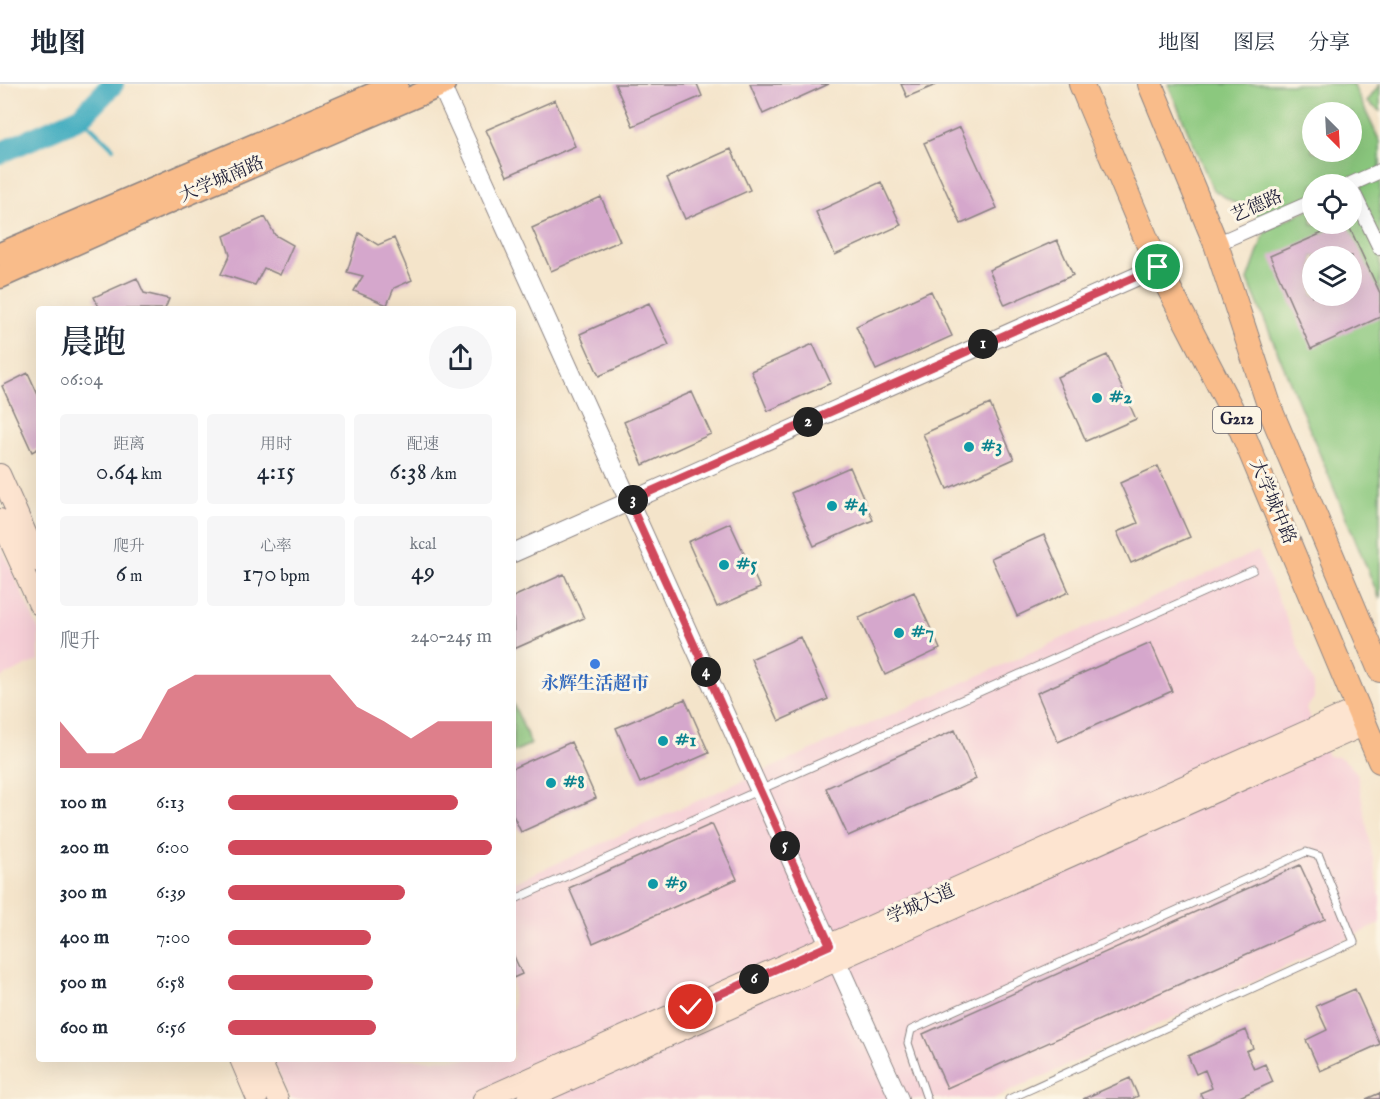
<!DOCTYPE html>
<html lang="zh">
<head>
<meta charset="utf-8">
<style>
	:root { --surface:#fff; --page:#f6f6f7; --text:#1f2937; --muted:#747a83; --line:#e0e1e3; --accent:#d1495b }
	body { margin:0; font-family:"IM FELL English","Noto Serif SC",serif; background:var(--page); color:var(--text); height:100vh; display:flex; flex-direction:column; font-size:22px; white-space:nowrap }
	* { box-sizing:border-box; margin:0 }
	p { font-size:20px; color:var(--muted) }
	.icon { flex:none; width:33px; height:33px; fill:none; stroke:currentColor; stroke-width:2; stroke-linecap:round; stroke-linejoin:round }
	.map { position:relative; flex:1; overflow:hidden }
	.sheet { position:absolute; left:36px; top:222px; width:480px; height:756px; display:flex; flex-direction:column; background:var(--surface); border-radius:6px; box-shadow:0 6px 24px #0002 }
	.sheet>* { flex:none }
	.needle { width:39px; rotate:156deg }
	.controls { position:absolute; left:1302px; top:18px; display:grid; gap:12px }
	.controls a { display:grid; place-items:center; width:60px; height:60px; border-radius:50%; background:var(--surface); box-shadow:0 6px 24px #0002; font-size:30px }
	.pin { position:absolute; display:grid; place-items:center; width:51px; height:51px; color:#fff; margin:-26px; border:3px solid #fff; border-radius:50%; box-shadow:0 2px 6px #0007 }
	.km { position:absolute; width:30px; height:30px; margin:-15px; border-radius:50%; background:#222; color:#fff; font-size:16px; line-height:30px; text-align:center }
	.round { display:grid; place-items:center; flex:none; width:63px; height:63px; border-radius:32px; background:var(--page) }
	.overview { display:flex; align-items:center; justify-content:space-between; height:102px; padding:0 24px }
	h1 { font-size:33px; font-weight:600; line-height:45px }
	.stats { display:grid; grid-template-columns:repeat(3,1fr); gap:9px; height:102px; padding:6px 24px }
	.stats div { display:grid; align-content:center; border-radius:6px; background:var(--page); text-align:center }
	.stats b { font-size:26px; font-weight:600 }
	.stats small { font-size:16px; font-weight:400 }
	.stats p { font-size:16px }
	.chart { height:168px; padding:12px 24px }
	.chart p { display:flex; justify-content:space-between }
	.chart svg { width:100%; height:108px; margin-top:6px; fill:var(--accent); opacity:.7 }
	ul { padding:0 24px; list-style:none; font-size:20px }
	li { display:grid; grid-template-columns:96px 72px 1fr; align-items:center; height:45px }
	li i { height:15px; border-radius:8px; background:var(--accent) }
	header { display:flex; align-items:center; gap:36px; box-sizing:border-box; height:84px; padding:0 30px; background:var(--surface); border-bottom:2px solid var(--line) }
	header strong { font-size:28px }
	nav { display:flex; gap:33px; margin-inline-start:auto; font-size:21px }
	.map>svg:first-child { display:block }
</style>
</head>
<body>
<header>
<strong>地图</strong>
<nav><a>地图</a><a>图层</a><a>分享</a></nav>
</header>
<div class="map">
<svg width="1380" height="1015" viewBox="0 0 1380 1015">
	<rect width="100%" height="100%" fill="#fcf5e5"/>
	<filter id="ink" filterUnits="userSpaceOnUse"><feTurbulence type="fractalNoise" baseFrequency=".0167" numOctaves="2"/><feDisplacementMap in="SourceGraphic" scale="12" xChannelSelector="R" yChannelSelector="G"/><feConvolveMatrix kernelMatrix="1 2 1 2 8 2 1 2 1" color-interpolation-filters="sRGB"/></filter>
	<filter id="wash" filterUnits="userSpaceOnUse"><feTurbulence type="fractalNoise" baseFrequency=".008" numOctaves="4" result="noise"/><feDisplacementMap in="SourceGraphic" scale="24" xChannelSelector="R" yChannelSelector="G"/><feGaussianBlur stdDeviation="1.35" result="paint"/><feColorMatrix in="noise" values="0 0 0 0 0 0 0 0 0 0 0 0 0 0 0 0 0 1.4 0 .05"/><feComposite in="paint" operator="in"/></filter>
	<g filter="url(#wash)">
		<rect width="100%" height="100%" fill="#f4e4ca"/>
		<path fill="#f6cfd7" d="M0,460l39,87v29l-39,18z
			M1258,467l56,133v14l-8,11 22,47 11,1 9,6 9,10 23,124v27l-387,175h-703l-18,-40h241v-176z"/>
		<path fill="#8bc87e" stroke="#56755c" stroke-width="1.5" fill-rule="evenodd" d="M1168,0h185l27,58v29l-29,13h-39v18l-45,20 -54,-32zM1312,28h40v40h-40z
			M1380,0v27l-13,-9z
			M1380,93v423l-132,-320 18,-51 46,-21v16h40v-34zM1312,172h40v40h-40z
			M513,619l18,41 -18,8z"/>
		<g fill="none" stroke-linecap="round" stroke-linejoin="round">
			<path stroke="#40acbf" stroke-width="4" d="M81,33l32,31"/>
			<path stroke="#40acbf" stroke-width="22" d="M0,69l81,-36 32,-33"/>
		</g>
		<g id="blocks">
			<path fill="#d5a7cc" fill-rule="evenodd" d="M615,0h82l5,12 -69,30z
				M750,0h79l-66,30z
				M901,0h37l-31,13z
				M555,16l20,46 -68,30 -21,-46z
				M960,43l37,81 -36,16 -37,-81z
				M731,65l19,41 -65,29 -18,-41z
				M881,98l20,43 -66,30 -19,-43z
				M601,113l19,44 -69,30 -19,-43z
				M265,133l10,18 18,10 -13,30 -16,-7 -9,17 -34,-11 9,-19 -6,-19z
				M1343,140h5l32,69v24l-69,32 -41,-93zM1312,172h40v40h-40z
				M359,149l19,12 16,-7 18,42 -18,8 -7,17 -33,-14 9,-15 -16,-4z
				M1057,156l16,35 -68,30 -16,-35z
				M137,194l7,15 25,6 -4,10h-65l-6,-12z
				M931,207l21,45 -76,34 -20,-44z
				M649,219l20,42 -70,31 -19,-42z
				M813,260l18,39 -63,28 -17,-40z
				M1107,271l29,64 -50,22 -29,-64z
				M28,289l11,24v51l-7,4 -30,-66z
				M692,308l19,42 -68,31 -19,-43z
				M990,320l24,55 -67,30 -24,-55z
				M1158,382l32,71 -59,26 -14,-31 21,-9 -18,-40z
				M850,383l23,53 -59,26 -23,-53z
				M730,439l30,65 -43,19 -29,-65z
				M1044,451l25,57 -52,24 -26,-58z
				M564,490l20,44 -70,31 -1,-52z
				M914,508l26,57 -55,26 -26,-57z
				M800,553l28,62 -49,22 -28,-62z
				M1151,559l21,48 -114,51 -21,-49z
				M685,615l24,54 -69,30 -24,-55z
				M955,646l21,49 -128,57 -22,-48z
				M571,658l25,56 -75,34 -8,-17v-47z
				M712,740l25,55 -144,64 -24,-55z
				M1300,781l25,54 -378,169 -24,-54z
				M513,870l9,20 -9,4z
				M1355,905l25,55 -60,27 -14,-31 21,-10 -11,-24z
				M1246,946l7,18 -7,3 8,18 11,-5 8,18 -38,17h-32l-3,-6 12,-5 -7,-18 -9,4 -8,-18z
				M1130,994l8,18 -6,3h-49z
				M1380,1009v6h-14z"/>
		</g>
	</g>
	<g filter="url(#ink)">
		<use href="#blocks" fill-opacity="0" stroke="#8b8382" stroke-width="1.5"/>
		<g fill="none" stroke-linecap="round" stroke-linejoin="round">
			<defs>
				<path id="service" d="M513,816l740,-330
					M927,1015l-19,-56 3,-13 395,-178 13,4 35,86 -345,157"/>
				<path id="minor" d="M1351,100l29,-13
					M1352,106l28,58
					M1216,160l96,-42"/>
				<path id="tertiary" d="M441,1l458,1014
					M513,469l645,-286"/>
				<path id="secondary" d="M0,390l39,88
					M0,435l39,86
					M240,975l17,40
					M260,975l18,40
					M483,1015l875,-391
					M527,1015l838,-374"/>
				<path id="primary" d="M0,170l397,-170
					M0,193l157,-70 287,-123"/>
				<path id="trunk" d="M1081,0l77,183 80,155 142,339
					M1150,0l66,160 56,170 108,256"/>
			</defs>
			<use href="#service" stroke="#8b8382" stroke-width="9"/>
			<use href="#minor" stroke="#8b8382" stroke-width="16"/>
			<use href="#tertiary" stroke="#8b8382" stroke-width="20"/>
			<use href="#secondary" stroke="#8b8382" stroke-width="22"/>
			<use href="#primary" stroke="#8b8382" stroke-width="25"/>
			<use href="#trunk" stroke="#8b8382" stroke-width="26"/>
			<use href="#service" stroke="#fff" stroke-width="7"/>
			<use href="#minor" stroke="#fff" stroke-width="14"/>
			<use href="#tertiary" stroke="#fff" stroke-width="18"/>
			<use href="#secondary" stroke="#fde4d0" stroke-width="20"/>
			<use href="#primary" stroke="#f9bc8a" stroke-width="22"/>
			<use href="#trunk" stroke="#f9bc8a" stroke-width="24"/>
		</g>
	</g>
	<g fill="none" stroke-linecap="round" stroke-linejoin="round" filter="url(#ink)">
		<defs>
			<path id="route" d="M691,923l139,-62 -201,-444 529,-234"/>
		</defs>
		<use href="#route" stroke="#fff" stroke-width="12"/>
		<use href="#route" stroke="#d1495b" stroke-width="8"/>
	</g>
	<g fill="#0f9aa8" stroke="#fcf5e5" stroke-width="2">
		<circle cx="1097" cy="314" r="6"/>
		<circle cx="969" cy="363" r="6"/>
		<circle cx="832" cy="422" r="6"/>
		<circle cx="724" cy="481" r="6"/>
		<circle cx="899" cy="549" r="6"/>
		<circle cx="663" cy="657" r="6"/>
		<circle cx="551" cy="699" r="6"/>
		<circle cx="653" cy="800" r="6"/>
	</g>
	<circle fill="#3f7fe0" stroke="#fcf5e5" stroke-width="2" cx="595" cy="580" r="6"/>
	<g text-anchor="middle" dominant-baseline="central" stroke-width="6" stroke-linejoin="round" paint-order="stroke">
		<rect fill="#fcf5e5" stroke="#63616e" stroke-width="1.5" x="1213" y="323" width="48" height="26" rx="4.5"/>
		<g font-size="16" font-weight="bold" fill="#22223b">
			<text x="1237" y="336">G212</text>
		</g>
		<g font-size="18" fill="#22223b" stroke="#fcf5e5">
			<text transform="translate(222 96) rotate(-23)">大学城南路</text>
			<text transform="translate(1257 123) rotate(-24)">艺德路</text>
			<text transform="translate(1272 418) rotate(67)">大学城中路</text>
			<text transform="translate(921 821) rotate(-24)">学城大道</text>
		</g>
		<g font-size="18" font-weight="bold" fill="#0d838f" stroke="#fcf5e5" text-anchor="start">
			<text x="1109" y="314">#2</text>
			<text x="981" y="363">#3</text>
			<text x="844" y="422">#4</text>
			<text x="736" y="481">#5</text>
			<text x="911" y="549">#7</text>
			<text x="675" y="657">#1</text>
			<text x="563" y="699">#8</text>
			<text x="665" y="800">#9</text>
		</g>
		<g font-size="18" font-weight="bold" fill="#366cbe" stroke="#fcf5e5">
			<text x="595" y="600">永辉生活超市</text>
		</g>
	</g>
</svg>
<div class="controls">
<a><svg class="needle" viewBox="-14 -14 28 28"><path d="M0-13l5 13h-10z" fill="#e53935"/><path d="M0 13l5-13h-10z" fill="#747a83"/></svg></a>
<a><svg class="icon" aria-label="locate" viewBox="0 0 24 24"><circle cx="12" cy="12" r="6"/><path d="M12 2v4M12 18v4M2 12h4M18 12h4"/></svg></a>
<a><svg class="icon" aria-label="layers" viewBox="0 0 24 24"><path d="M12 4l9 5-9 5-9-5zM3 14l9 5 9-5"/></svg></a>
</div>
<div class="pin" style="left:1158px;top:183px;background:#1e9e55"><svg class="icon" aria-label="arrive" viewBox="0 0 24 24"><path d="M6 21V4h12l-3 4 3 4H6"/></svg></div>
<div class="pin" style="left:691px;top:923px;background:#d93025"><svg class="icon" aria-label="check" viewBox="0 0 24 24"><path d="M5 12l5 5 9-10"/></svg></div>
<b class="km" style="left:983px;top:260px">1</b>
<b class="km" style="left:808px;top:338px">2</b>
<b class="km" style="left:633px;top:416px">3</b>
<b class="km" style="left:706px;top:588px">4</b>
<b class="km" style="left:785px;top:762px">5</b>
<b class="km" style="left:754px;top:895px">6</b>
<section class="sheet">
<div class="overview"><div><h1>晨跑</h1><p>06:04</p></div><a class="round"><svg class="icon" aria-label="share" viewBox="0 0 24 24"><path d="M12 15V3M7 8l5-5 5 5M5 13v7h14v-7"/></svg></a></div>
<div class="stats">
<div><p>距离</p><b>0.64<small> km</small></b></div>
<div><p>用时</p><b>4:15</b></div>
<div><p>配速</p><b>6:38<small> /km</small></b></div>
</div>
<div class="stats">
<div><p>爬升</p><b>6<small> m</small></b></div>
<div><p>心率</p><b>170<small> bpm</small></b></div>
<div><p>kcal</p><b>49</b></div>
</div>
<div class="chart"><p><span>爬升</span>240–245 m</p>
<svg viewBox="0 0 160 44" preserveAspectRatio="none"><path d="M0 44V25L10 38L20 38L30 32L40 12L50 6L60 6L70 6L80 6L90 6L100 6L110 19L120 25L130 32L140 25L150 25L160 25V44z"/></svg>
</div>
<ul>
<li><b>100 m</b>6:13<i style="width:87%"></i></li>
<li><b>200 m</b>6:00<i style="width:100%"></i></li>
<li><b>300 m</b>6:39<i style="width:67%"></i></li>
<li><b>400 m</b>7:00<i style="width:54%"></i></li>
<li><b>500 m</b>6:58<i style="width:55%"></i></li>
<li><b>600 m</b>6:56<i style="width:56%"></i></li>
</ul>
</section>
</div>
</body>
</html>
